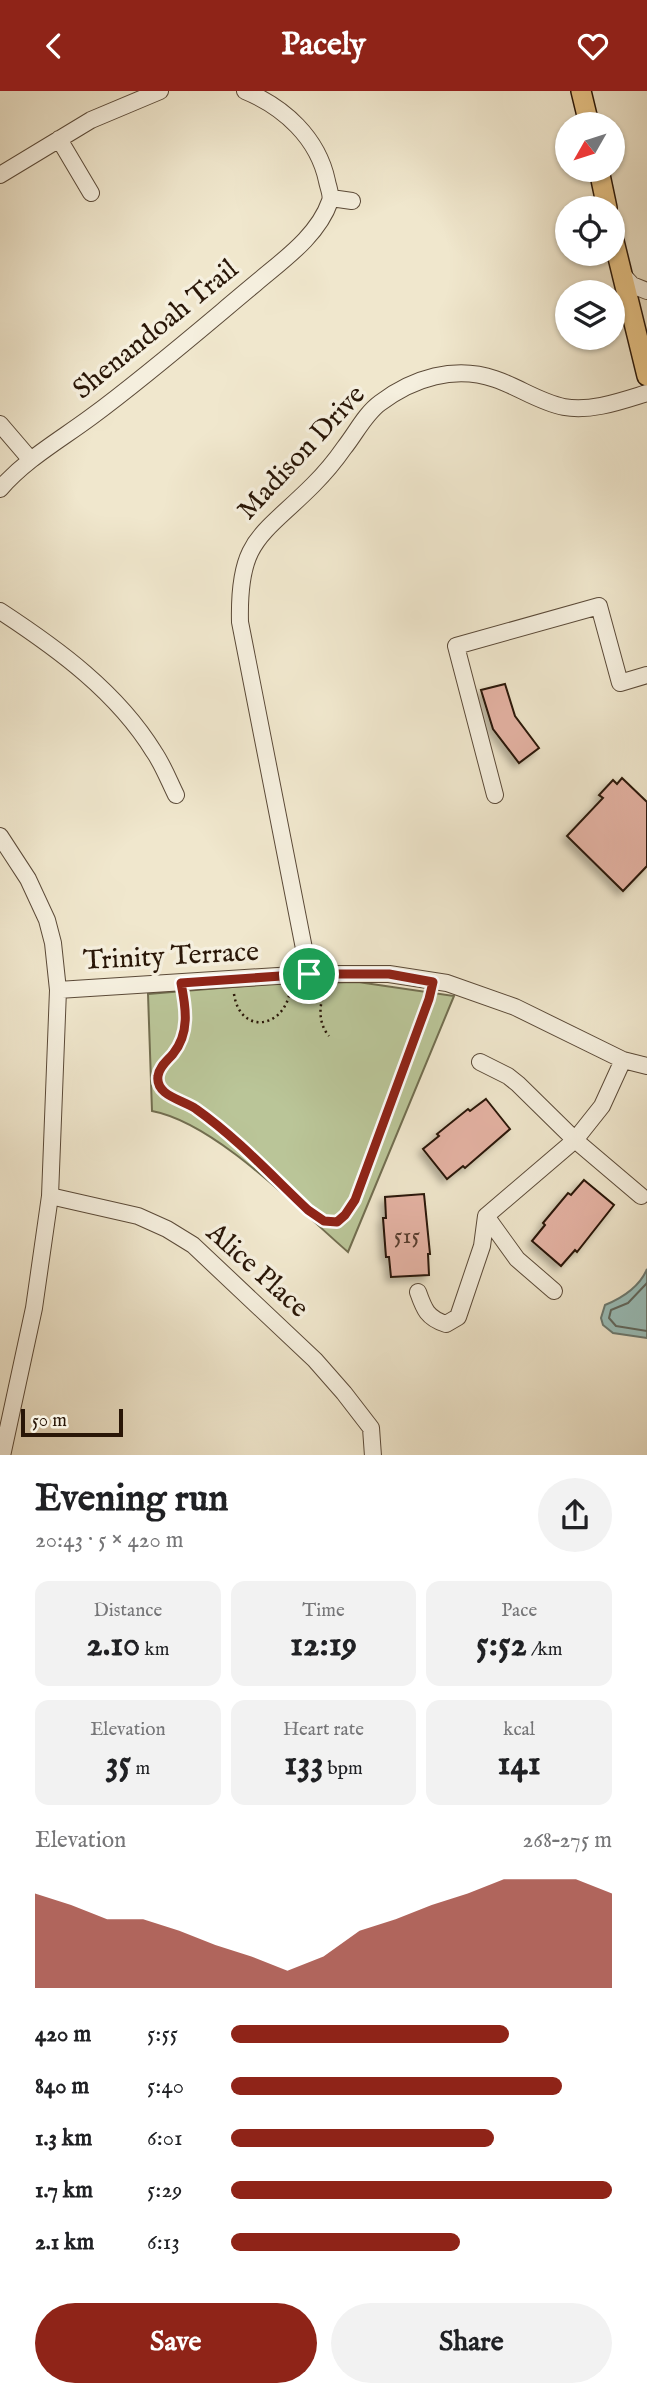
<!DOCTYPE html>
<html lang="en">
<head>
<meta charset="utf-8">
<style>
	:root { --surface:#fff; --page:#f2f2f2; --text:#202124; --muted:#757577; --accent:#8f2418 }
	body { margin:0; font-family:"IM FELL English",serif; background:var(--page); color:var(--text); height:100vh; display:flex; flex-direction:column; font-size:26px; white-space:nowrap }
	* { box-sizing:border-box; margin:0 }
	p { font-size:23px; color:var(--muted) }
	.icon { flex:none; width:38px; height:38px; fill:none; stroke:currentColor; stroke-width:2; stroke-linecap:round; stroke-linejoin:round }
	.map { position:relative; height:1364px; overflow:hidden }
	.drawer { display:flex; flex-direction:column; background:var(--surface); flex:1 }
	.drawer>* { flex:none }
	.needle { width:46px; rotate:231deg }
	.controls { position:absolute; left:555px; top:21px; display:grid; gap:14px }
	.controls a { display:grid; place-items:center; width:70px; height:70px; border-radius:50%; background:var(--surface); box-shadow:0 2px 5px #0004; font-size:35px }
	.scale { position:absolute; left:21px; bottom:18px; width:102px; box-sizing:border-box; padding-left:7px; border:4px solid #291607; border-top:0; font-size:19px; line-height:24px; white-space:nowrap; color:#291607; -webkit-text-stroke:5px #f5efde; paint-order:stroke }
	.pin { position:absolute; display:grid; place-items:center; width:60px; height:60px; color:#fff; margin:-30px; border:4px solid #fff; border-radius:50%; box-shadow:0 2px 7px #0007 }
	.round { display:grid; place-items:center; flex:none; width:74px; height:74px; border-radius:37px; background:var(--page) }
	.head { display:flex; align-items:center; justify-content:space-between; height:119px; padding:0 35px }
	h1 { font-size:38px; font-weight:700; line-height:52px }
	.metrics { display:grid; grid-template-columns:repeat(3,1fr); gap:10px; height:119px; padding:7px 35px }
	.metrics div { display:grid; align-content:center; border-radius:14px; background:var(--page); text-align:center }
	.metrics b { font-size:35px; font-weight:700 }
	.metrics small { font-size:19px; font-weight:400 }
	.metrics p { font-size:19px }
	.chart { height:196px; padding:14px 35px }
	.chart p { display:flex; justify-content:space-between }
	.chart svg { width:100%; height:126px; margin-top:7px; fill:var(--accent); opacity:.7 }
	.action { display:flex; gap:14px; margin-top:auto; padding:14px 35px }
	.action a { flex:1; height:80px; border-radius:42px; background:var(--accent); color:#fff; font-size:28px; font-weight:700; line-height:80px; text-align:center }
	.action a+a { background:var(--page); color:var(--text) }
	ul { padding:0 35px; list-style:none; font-size:23px }
	li { display:grid; grid-template-columns:112px 84px 1fr; align-items:center; height:52px }
	li i { height:18px; border-radius:9px; background:var(--accent) }
	header { display:flex; justify-content:space-between; align-items:center; height:91px; padding:0 35px; background:var(--accent); color:#fff; font-size:32px; font-weight:700 }
	.map>svg:first-child { display:block }
</style>
</head>
<body>
<header><svg class="icon" aria-label="back" viewBox="0 0 24 24"><path d="M15 5l-7 7 7 7"/></svg>Pacely<svg class="icon" aria-label="heart" viewBox="0 0 24 24"><path d="M12 20l-8-8c-3-5 5-10 8-4 3-6 11-1 8 4z"/></svg></header>
<div class="map">
<svg width="647" height="1365" viewBox="0 0 647 1365">
	<defs>
		<filter id="shadow"><feDropShadow dx="-4.5" dy="4.5" stdDeviation="3.5" flood-color="#0004"/></filter>
	</defs>
	<rect width="100%" height="100%" fill="#f0e7cd"/>
	<filter id="stains"><feTurbulence type="fractalNoise" baseFrequency=".00286" numOctaves="4"/><feColorMatrix values="0 0 0 0 .2 0 0 0 0 .09 0 0 0 0 .02 0 0 0 .5 -.17"/></filter>
	<radialGradient id="worn" r=".72"><stop offset=".6" stop-color="#630" stop-opacity="0"/><stop offset="1" stop-color="#630" stop-opacity=".3"/></radialGradient>
	<path fill="#bac598" stroke="#726e50" stroke-width="2" d="M358,891l96,14 -106,256c-50,-43 -132,-129 -196,-141l-4,-117 120,-10z"/>
	<path fill="#9abfba" stroke="#6d7b72" stroke-width="2" d="M647,1178v69l-34,-5 -10,-8 -2,-7 4,-13c17,-7 34,-17 42,-36z"/>
	<g fill="none" stroke-linecap="round" stroke-linejoin="round">
		<path stroke="#626a60" stroke-width="2" d="M647,1192l-19,20 -17,7 -2,8 7,8 31,5"/>
	</g>
	<path fill="#e4b2a3" stroke="#291607" stroke-width="2" filter="url(#shadow)" d="M505,593l10,32 24,32 -20,15 -26,-34 -12,-39z
		M622,687l25,24v64l-24,25 -56,-55 36,-38 -4,-3 14,-15 4,4z
		M486,1008l24,30 -45,39 -2,-2 -16,13 -24,-30 16,-13 -2,-2 31,-25 2,2z
		M584,1089l30,25 -37,47 -2,-2 -14,16 -29,-25 13,-16 -2,-2 25,-30 3,2z
		M424,1103l6,60h-2l1,21 -38,2 -2,-20h-3l-3,-39h3l-1,-21z"/>
	<g fill="none" stroke-linecap="round" stroke-linejoin="round">
		<defs>
			<path id="minor" d="M59,48l32,54
				M0,84l91,-55 69,-29
				M331,107l21,3
				M621,182l11,12 15,6
				M0,333l30,35
				M0,398c26,-30 60,-49 91,-72 57,-42 111,-89 165,-134 27,-23 62,-47 74,-82 2,-6 -2,-14 -3,-20 -9,-43 -43,-74 -82,-90
				M0,520c58,38 117,81 154,141 9,13 15,29 22,43
				M495,704l-39,-149 143,-40 21,77 27,-8
				M0,745l28,43 19,41 6,23 5,47 -8,206 -16,112 -32,148
				M309,883l-69,-352c-2,-83 21,-85 73,-137 12,-12 22,-24 31,-37 12,-15 21,-34 36,-45 33,-25 75,-38 115,-24 24,8 44,23 69,28 27,5 57,-6 83,-14
				M58,899l251,-16h80l58,9 68,24 108,53 24,6
				M480,971l28,14 10,8 57,56 66,56
				M50,1105l88,20 29,13 26,16 122,115 29,33 27,35 2,28
				M486,1125l89,-76 27,-34 21,-46
				M486,1125l31,43 37,32
				M418,1201c6,17 9,26 28,32l12,-7 24,-71 4,-30"/>
			<path id="major" d="M581,0l8,33
				M599,79l8,38
				M612,142l35,143"/>
		</defs>
		<use href="#minor" stroke="#5b4a38" stroke-width="18"/>
		<use href="#major" stroke="#291607" stroke-width="22"/>
		<path stroke="#291607" stroke-width="2.5" stroke-dasharray="2 3.5" stroke-linecap="butt" d="M327,898c-9,13 -9,35 2,47
			M234,903c6,41 50,35 56,-3
			M184,904c1,16 5,34 -2,48 -7,12 -24,20 -25,35 -1,19 28,23 40,31 41,29 75,67 111,101l16,11 13,1 8,-7 10,-15 75,-205"/>
		<use href="#minor" stroke="#f5efde" stroke-width="16"/>
		<use href="#major" stroke="#e8c486" stroke-width="19"/>
	</g>
	<g fill="none" stroke-linecap="round" stroke-linejoin="round">
		<defs>
			<path id="route" d="M309,883h80l44,8 -4,17 -74,201 -10,15 -8,7 -13,-1 -16,-11c-36,-34 -71,-72 -112,-101 -12,-9 -41,-13 -38,-33 1,-9 9,-15 15,-22 17,-21 13,-46 8,-71z"/>
		</defs>
		<use href="#route" stroke="#fff" stroke-width="14"/>
		<use href="#route" stroke="#8f2418" stroke-width="9"/>
	</g>
	<g text-anchor="middle" dominant-baseline="central" stroke-width="7" stroke-linejoin="round" paint-order="stroke">
		<g font-size="24" fill="#583d2e">
			<text x="407" y="1145">515</text>
		</g>
		<g font-size="28" fill="#291607" stroke="#f5efde">
			<text transform="translate(156 239) rotate(-39)">Shenandoah Trail</text>
			<text transform="translate(302 362) rotate(-47)">Madison Drive</text>
			<text transform="translate(171 866) rotate(-3)">Trinity Terrace</text>
			<text transform="translate(257 1180) rotate(42)">Alice Place</text>
		</g>
	</g>
	<rect width="100%" height="100%" filter="url(#stains)"/>
	<rect width="100%" height="100%" fill="url(#worn)"/>
</svg>
<div class="controls">
<a><svg class="needle" viewBox="-14 -14 28 28"><path d="M0-13l5 13h-10z" fill="#e53935"/><path d="M0 13l5-13h-10z" fill="#757577"/></svg></a>
<a><svg class="icon" aria-label="locate" viewBox="0 0 24 24"><circle cx="12" cy="12" r="6"/><path d="M12 2v4M12 18v4M2 12h4M18 12h4"/></svg></a>
<a><svg class="icon" aria-label="layers" viewBox="0 0 24 24"><path d="M12 4l9 5-9 5-9-5zM3 14l9 5 9-5"/></svg></a>
</div>
<div class="scale">50 m</div>
<div class="pin" style="left:309px;top:883px;background:#1e9e55"><svg class="icon" aria-label="arrive" viewBox="0 0 24 24"><path d="M6 21V4h12l-3 4 3 4H6"/></svg></div>
</div>
<section class="drawer">
<div class="head"><div><h1>Evening run</h1><p>20:43 · 5 × 420 m</p></div><a class="round"><svg class="icon" aria-label="share" viewBox="0 0 24 24"><path d="M12 15V3M7 8l5-5 5 5M5 13v7h14v-7"/></svg></a></div>
<div class="metrics">
<div><p>Distance</p><b>2.10<small> km</small></b></div>
<div><p>Time</p><b>12:19</b></div>
<div><p>Pace</p><b>5:52<small> /km</small></b></div>
</div>
<div class="metrics">
<div><p>Elevation</p><b>35<small> m</small></b></div>
<div><p>Heart rate</p><b>133<small> bpm</small></b></div>
<div><p>kcal</p><b>141</b></div>
</div>
<div class="chart"><p><span>Elevation</span>268–275 m</p>
<svg viewBox="0 0 160 44" preserveAspectRatio="none"><path d="M0 44V11L10 15L20 20L30 20L40 24L50 29L60 33L70 38L80 33L90 24L100 20L110 15L120 11L130 6L140 6L150 6L160 11V44z"/></svg>
</div>
<ul>
<li><b>420 m</b>5:55<i style="width:73%"></i></li>
<li><b>840 m</b>5:40<i style="width:87%"></i></li>
<li><b>1.3 km</b>6:01<i style="width:69%"></i></li>
<li><b>1.7 km</b>5:29<i style="width:100%"></i></li>
<li><b>2.1 km</b>6:13<i style="width:60%"></i></li>
</ul>
<div class="action"><a>Save</a><a>Share</a></div>
</section>
</body>
</html>
